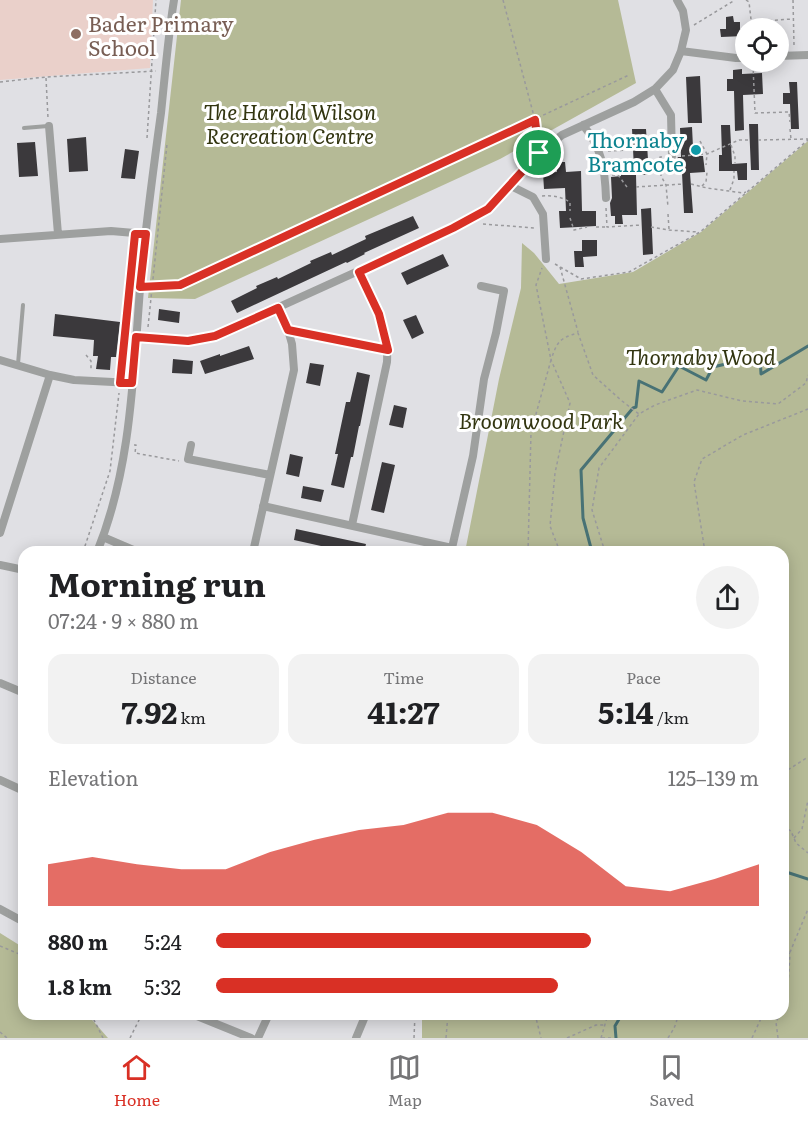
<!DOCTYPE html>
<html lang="en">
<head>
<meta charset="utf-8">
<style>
	:root { --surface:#fff; --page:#f2f2f2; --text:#202124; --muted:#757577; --line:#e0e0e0; --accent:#d93025 }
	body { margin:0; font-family:Literata,serif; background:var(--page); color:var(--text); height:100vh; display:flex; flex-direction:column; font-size:22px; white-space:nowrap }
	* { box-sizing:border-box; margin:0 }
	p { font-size:20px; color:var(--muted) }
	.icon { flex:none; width:33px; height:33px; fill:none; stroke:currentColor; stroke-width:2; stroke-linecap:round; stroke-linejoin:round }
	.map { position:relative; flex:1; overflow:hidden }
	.panel { position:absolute; left:18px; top:546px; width:771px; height:474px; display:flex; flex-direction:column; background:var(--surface); border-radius:18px; box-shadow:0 3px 15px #0003 }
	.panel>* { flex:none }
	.tools { position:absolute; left:735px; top:18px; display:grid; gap:12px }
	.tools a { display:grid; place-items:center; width:54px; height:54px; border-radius:50%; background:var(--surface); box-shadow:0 3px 15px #0003; font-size:30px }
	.pin { position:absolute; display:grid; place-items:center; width:51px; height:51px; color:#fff; margin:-26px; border:3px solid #fff; border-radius:50%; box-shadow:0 2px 6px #0007 }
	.round { display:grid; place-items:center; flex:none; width:63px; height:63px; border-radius:32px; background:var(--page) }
	.overview { display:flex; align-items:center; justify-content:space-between; height:102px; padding:0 30px }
	h1 { font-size:33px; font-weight:700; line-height:45px }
	.metrics { display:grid; grid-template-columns:repeat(3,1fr); gap:9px; height:102px; padding:6px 30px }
	.metrics div { display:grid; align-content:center; border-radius:15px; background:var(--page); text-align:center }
	.metrics b { font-size:30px; font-weight:700 }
	.metrics small { font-size:16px; font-weight:400 }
	.metrics p { font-size:16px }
	.chart { height:168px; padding:12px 30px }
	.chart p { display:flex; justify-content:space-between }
	.chart svg { width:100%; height:108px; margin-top:6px; fill:var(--accent); opacity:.7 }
	ul { padding:0 30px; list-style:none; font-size:20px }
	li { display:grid; grid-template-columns:96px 72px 1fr; align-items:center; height:45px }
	li i { height:15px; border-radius:8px; background:var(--accent) }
	.tabs { display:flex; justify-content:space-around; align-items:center; height:84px; border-top:2px solid var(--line); background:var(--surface); font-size:16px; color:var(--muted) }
	.tabs a { display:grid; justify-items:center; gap:3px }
	.tabs .active { color:var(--accent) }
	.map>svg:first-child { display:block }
</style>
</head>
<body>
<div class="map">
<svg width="808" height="1038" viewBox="0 0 808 1038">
	<rect width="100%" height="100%" fill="#e0e0e4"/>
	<path fill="#ead0ca" d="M0,0h153l-3,68 -150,12z"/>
	<path fill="#b5ba96" d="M181,0h437l18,83 -136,76 -305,140 -47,-1z
		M808,141v897h-386v-24h361v-462h-318l34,-173 22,-91 1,-45 12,10 25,31 74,-12 68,-40z
		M0,933l24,15v66h63l21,24h-108z"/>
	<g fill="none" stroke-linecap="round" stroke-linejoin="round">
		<path stroke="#487275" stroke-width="3" d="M592,552l-9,-34 -2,-48 52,-62 3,-1 3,-26 23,11 17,-26 27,14 7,-13 47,-11 1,18 47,-28
			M783,871l25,8
			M616,1038l-1,-12 7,-12"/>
	</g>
	<path fill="#3b393c" d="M733,16l1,6h6v7h4v7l-23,1 -1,-8h6v-12z
		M742,69v5l20,-1 1,21 -20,1 1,35 -9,1 -1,-40h-7v-12h6v-9z
		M700,76l2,47h-14l-2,-46z
		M789,82h8l2,47h-8l-1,-25h-7v-11h7z
		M749,124h9l1,46h-8z
		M721,125h9l2,39 15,-1v17h-9l-1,-9h-18v-16h3z
		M692,127l1,20h6l1,9h3l2,16 -15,1 3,40h-9l-2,-40 -14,1 -1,-14 6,2 3,-1 2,-4h3l-1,-29z
		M632,129h14l3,46h-13l1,40h-15l1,9h-8v-8h-4l-1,-13 2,-5 -1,-21 10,-1v-7h13z
		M86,137l2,34 -19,1 -2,-33z
		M35,142l3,34 -19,1 -2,-34z
		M125,149l14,2 -4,28 -14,-1z
		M556,162h9l1,10 15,-1 1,40h14v15l-36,2 -1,-17h7l-1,-23 -21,1 -1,-16 14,-1z
		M651,208l2,46 -10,1 -2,-46z
		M413,216l6,12 -55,25 1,1 -18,9 -1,-1 -109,51 -6,-12 26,-13 -1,-2 21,-9 1,2 33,-16 -1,-2 21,-9 1,3 34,-16 -1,-3z
		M582,240h15v16l-14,1 1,10h-9l-1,-16h8z
		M443,254l6,12 -42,19 -6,-12z
		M159,309l21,3 -1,11 -21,-3z
		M55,314l65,8 -4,35h-5l-1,13 -14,-1 2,-13h-5l1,-16 -41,-4z
		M416,315l8,18 -12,6 -9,-19z
		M249,346l5,13 -49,15 -5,-13 20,-7v2z
		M173,359l20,2 -1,13 -20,-1z
		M310,363l14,2 -4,21 -14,-3z
		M357,372l13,3 -10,51h-1l-6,31h-2l-7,31 -13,-3 7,-31h-3l11,-52h4z
		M394,405l13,3 -4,20 -14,-3z
		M290,454l13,3 -4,20 -13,-3z
		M382,462l13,3 -11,48 -13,-3z
		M303,486l21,4 -3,12 -20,-4z
		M296,529l70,15 -2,8h-16l-54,-12z"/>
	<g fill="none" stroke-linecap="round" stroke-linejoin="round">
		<path stroke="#99999c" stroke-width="1.5" stroke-dasharray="3 3" stroke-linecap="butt" d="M503,0l32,120 3,22
			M746,0l3,2 3,26
			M793,0l1,45
			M751,22l41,-3
			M694,25l41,-25
			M753,65l2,48 34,-1 1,10
			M46,78l2,40
			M0,82l46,-5 110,-6
			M790,129l1,10
			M147,138l9,-138
			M758,140l50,-1
			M700,141l7,13 -1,11
			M731,145l4,11v7
			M608,151l23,-1
			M682,156l25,-2 32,-14h11
			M662,157h-2l1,19 5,9 2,22
			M612,175h6l9,12
			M691,184l16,4 36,5 3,-1
			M702,186l4,-4 1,-10
			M636,187l47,-3
			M730,190l4,-11v-8
			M542,196c11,-1 19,1 28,6v9
			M606,208l1,19 35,-2
			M668,214l1,15
			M570,218l4,12 13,-3
			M483,224l52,4
			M596,227h11
			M651,227l18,3 29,2
			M555,264l26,15 48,-7 71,-40 108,-92
			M560,267l18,65
			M149,287l31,-2 449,-210
			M148,327l19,-183
			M297,332l81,16
			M86,355l5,6v9
			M121,373l9,-85
			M134,445h2l-1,8 44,8
			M83,552l27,-81 9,-78
			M528,552l3,-120 20,-72 -15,-75 6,-17
			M560,552l-10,-26 5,-53 15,-70 -19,-43c6,-18 8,-22 27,-27l15,42 29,26 17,13
			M605,552l-13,-42 7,-42 40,-54 16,-9 42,-15 45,11 36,3 28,-21 2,-8
			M705,552l-11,-70 8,-23 41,-24 65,-26
			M783,773l25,-16
			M783,826l8,5 5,12 12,10
			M794,838l8,-9 6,-29
			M0,946l24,10
			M783,948l7,6 -3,47 -4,8
			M783,969l25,-60
			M91,1014l12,24
			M149,1014l16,5 6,-5
			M535,1014l6,24
			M0,1032l7,6
			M130,1038l12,-24
			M414,1038l1,-24
			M446,1038l2,-24
			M567,1038l29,-13h9
			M601,1038l7,-24
			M602,1038h10
			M668,1038c5,-8 10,-15 9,-24
			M752,1038l11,-24
			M778,1038l-2,-16 4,-8"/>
		<path stroke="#9ea09f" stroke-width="4" d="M24,128l24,-2
			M18,364l5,-59"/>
		<path stroke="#9ea09f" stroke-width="8" d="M681,51l55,7h10
			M778,56l30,-1
			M655,89l16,26 1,41
			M583,125c19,23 22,44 23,73
			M49,126l9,108
			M509,185l24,12 10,17 3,45
			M0,239l111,-8 35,3
			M137,337l51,4 27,-5 238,-108 35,-19 51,-56 23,-18 72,-33 21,-13 18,-19 8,-19 5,-21 -3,-19 -6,-11
			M0,360l50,15 24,5 58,3
			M191,445l-3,14 82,16
			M263,506l189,42 -1,4
			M352,525l35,-163c2,-32 -15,-62 -28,-90
			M0,533l50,-158
			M103,537l35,15
			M452,548l21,-92 11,-77 12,-46 8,-42 -23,-5
			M97,552c34,-83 36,-175 43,-263 5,-59 13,-118 21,-176 4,-38 7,-76 13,-113
			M253,552l41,-182 -2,-26 -4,-14 -10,-22
			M0,565l24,5
			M0,683l24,10
			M0,780l24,11
			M0,909l24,13
			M192,1014l59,24
			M258,1038l11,-24
			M356,1038l10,-24"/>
	</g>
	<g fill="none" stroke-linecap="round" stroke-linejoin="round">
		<defs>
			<path id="route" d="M535,120l4,33 -51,56 -35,19 -94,44 20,42 9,36 -100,-20 -10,-22 -63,28 -27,5 -52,-4 -4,46h-12l15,-149h11l-6,53 40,-2z"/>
		</defs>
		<use href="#route" stroke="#fff" stroke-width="12"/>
		<use href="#route" stroke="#d93025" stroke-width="8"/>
	</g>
	<circle fill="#8d6e63" stroke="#fff" stroke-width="2" cx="76" cy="34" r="6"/>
	<circle fill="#0f9aa8" stroke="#fff" stroke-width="2" cx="696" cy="150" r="6"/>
	<g text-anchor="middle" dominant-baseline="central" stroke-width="6" stroke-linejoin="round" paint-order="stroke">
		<g font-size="21" fill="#785e54" stroke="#fff" text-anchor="start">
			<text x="88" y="22">Bader Primary<tspan x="88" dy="24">School</tspan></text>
		</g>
		<g font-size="21" font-style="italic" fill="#323510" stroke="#fff">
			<text x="290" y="110">The Harold Wilson<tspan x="290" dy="24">Recreation Centre</tspan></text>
			<text x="701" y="355">Thornaby Wood</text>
			<text x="541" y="419">Broomwood Park</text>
		</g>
		<g font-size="21" fill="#0d838f" stroke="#fff" text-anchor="end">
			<text x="684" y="138">Thornaby<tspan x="684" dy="24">Bramcote</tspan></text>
		</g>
	</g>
</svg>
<div class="tools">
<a><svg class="icon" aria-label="locate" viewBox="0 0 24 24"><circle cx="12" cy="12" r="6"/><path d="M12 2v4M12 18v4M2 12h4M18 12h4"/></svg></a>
</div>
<div class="pin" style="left:539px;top:153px;background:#1e9e55"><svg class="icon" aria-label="arrive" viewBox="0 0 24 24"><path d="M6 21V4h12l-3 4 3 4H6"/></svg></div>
<section class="panel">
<div class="overview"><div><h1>Morning run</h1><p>07:24 · 9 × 880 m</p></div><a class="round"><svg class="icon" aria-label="share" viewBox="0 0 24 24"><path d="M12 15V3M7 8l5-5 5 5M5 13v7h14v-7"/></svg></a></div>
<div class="metrics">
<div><p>Distance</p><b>7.92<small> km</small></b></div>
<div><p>Time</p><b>41:27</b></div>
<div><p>Pace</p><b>5:14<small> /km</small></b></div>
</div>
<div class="chart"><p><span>Elevation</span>125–139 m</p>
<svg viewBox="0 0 160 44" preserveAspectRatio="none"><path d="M0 44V27L10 24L20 27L30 29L40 29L50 22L60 17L70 13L80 11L90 6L100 6L110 11L120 22L130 36L140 38L150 33L160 27V44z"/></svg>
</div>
<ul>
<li><b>880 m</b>5:24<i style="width:69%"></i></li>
<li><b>1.8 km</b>5:32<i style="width:63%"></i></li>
</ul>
</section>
</div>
<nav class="tabs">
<a class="active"><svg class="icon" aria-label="home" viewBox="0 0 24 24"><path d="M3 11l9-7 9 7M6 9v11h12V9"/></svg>Home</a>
<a><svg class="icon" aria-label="map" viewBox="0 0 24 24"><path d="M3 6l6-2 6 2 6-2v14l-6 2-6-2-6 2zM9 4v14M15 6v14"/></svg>Map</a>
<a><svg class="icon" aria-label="saved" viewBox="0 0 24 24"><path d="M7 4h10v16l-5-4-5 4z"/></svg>Saved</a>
</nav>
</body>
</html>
